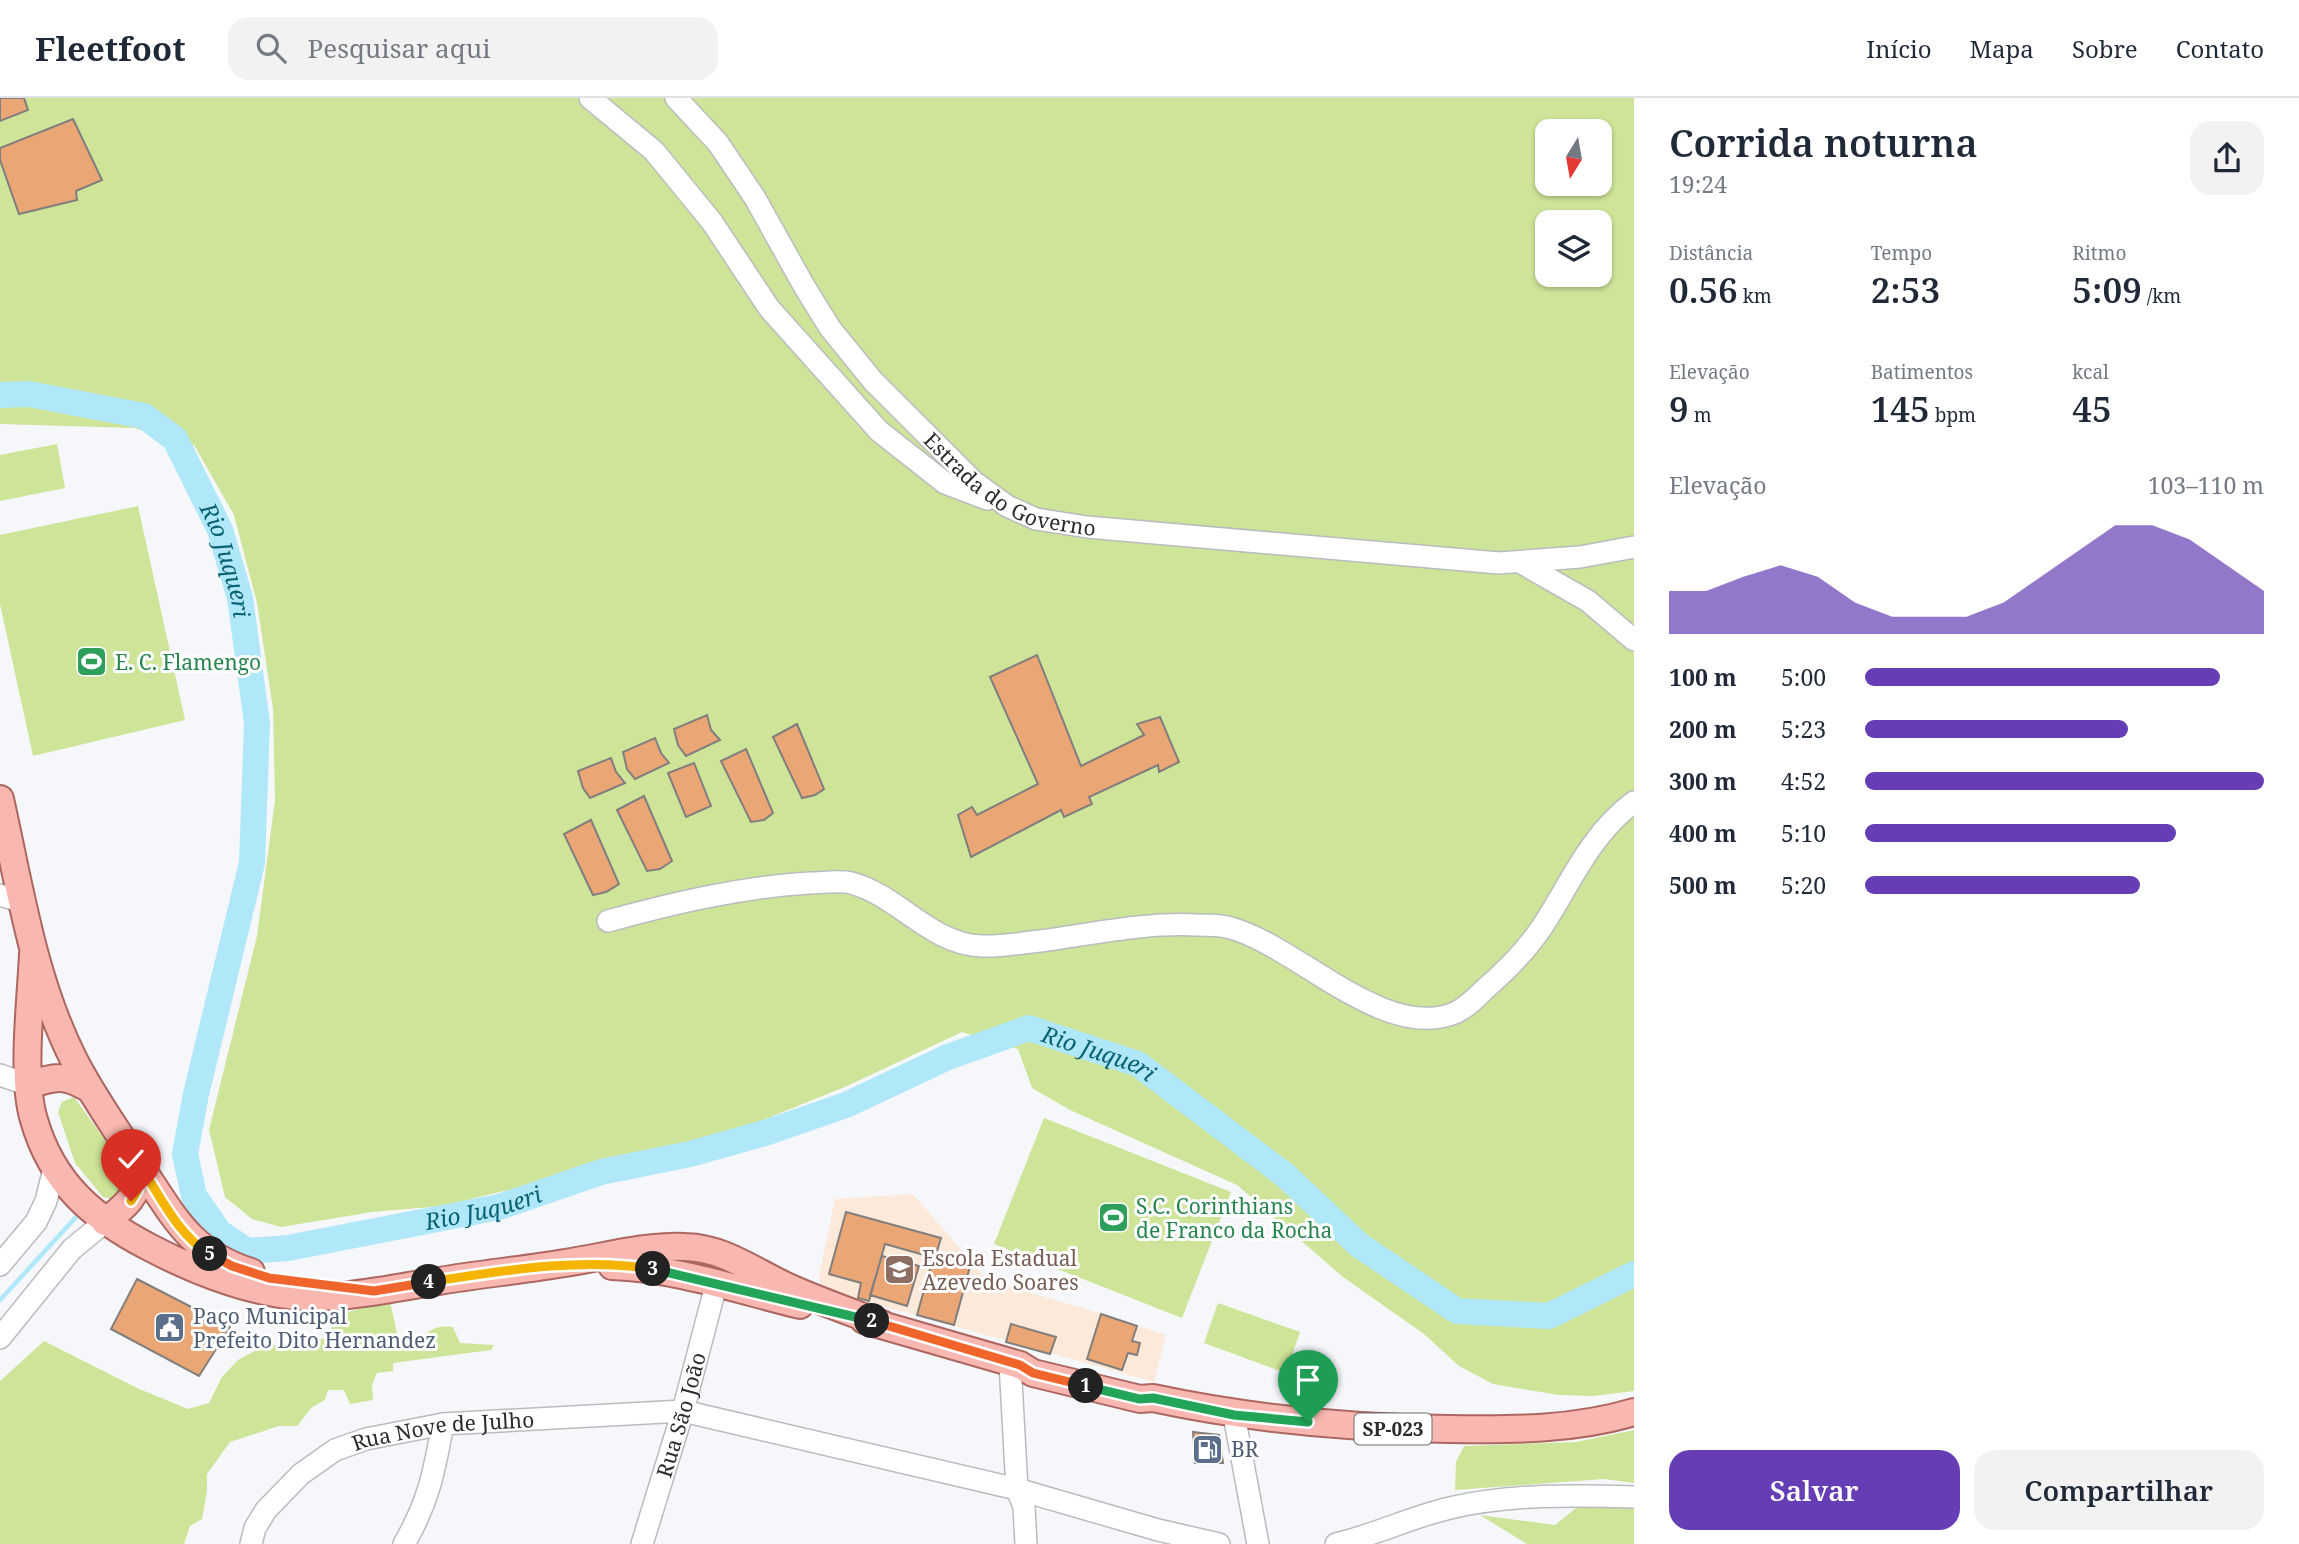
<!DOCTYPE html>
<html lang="pt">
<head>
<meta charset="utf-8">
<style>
	:root { --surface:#fff; --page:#f2f2f3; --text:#1f2937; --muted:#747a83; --line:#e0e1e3; --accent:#653eb6 }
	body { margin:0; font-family:"Noto Serif",serif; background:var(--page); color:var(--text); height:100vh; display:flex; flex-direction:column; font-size:26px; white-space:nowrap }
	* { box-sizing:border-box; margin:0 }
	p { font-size:23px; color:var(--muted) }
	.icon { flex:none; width:38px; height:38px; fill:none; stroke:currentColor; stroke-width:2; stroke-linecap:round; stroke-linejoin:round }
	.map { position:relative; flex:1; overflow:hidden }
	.panel { display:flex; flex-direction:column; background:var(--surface); width:665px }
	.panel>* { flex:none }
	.needle { width:46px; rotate:191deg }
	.controls { position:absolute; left:1535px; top:21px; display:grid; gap:14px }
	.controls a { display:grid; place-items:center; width:77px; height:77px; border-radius:14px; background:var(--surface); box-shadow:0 2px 5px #0004; font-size:35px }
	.pin { position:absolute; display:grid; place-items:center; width:60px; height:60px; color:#fff; margin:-72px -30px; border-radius:50% 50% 50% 0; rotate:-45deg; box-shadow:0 0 7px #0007 }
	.pin .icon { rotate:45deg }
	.km { position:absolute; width:35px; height:35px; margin:-18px; border-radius:50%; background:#222; color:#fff; font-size:19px; line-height:35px; text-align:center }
	.round { display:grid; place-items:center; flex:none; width:74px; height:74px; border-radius:21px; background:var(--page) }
	.head { display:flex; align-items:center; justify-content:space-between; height:119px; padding:0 35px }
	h1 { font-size:38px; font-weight:600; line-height:52px }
	.metrics { display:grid; grid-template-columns:repeat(3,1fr); gap:10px; height:119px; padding:7px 35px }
	.metrics div { display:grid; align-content:center }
	.metrics b { font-size:35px; font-weight:600 }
	.metrics small { font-size:19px; font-weight:400 }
	.metrics p { font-size:19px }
	.chart { height:196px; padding:14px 35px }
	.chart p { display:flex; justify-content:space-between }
	.chart svg { width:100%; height:126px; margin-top:7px; fill:var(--accent); opacity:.7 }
	.cta { display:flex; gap:14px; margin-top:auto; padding:14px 35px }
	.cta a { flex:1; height:80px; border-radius:21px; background:var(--accent); color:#fff; font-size:28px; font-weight:600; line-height:80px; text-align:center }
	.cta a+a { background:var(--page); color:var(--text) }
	ul { padding:0 35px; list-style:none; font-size:23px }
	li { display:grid; grid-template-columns:112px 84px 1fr; align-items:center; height:52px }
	li i { height:18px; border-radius:9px; background:var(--accent) }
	header { display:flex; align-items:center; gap:42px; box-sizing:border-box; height:98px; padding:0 35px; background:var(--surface); border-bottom:2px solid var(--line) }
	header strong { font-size:33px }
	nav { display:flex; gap:38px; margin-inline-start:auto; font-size:24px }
	.search { width:490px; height:63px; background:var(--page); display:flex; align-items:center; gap:18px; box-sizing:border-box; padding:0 24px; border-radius:21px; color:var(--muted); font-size:26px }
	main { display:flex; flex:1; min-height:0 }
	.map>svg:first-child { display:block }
</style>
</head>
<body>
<header>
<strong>Fleetfoot</strong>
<div class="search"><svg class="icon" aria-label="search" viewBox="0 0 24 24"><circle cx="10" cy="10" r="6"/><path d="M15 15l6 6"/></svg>Pesquisar aqui</div>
<nav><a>Início</a><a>Mapa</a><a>Sobre</a><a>Contato</a></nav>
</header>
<main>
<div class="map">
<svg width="1634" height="1446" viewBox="0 0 1634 1446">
	<rect width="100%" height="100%" fill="#f5f7fb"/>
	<path fill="#fde9d9" d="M913,1096l74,86 106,31 73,24 -12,47 -332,-93 -3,-12 16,-78z"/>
	<path fill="#cee498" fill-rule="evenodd" d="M0,0h1634v1293l-41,5 -34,-1 -66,-11 -34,-18 -35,-32 -81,-57 -106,-92 -167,-75 -38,-22 -14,-39 -56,-17 -115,54 -111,45 -136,29 -76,26 -82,20 -70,6 -91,15 -29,-8 -27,-22 -16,-67 48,-194 18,-136 -2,-91 -16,-106 -23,-88 -40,-70 -60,-17 -134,-4zM1547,33h53v53h-53zM1547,124h53v53h-53z
		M57,346l8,44 -65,13v-46z
		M138,408l47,214 -152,36 -33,-152v-69z
		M74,999l60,83 -16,20 -15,-3 -28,-34 -17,-51 4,-10z
		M1044,1020l187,74 -49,126 -188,-74z
		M390,1203l10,45 21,2c3,-18 14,-23 32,-21l7,16 34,2 -3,5 -98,13v8l-16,2 -5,12 1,15 -23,4 -6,-14h-16l-3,10 -13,7 -15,19h-18l-49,16 -23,32v17l-5,28 -12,7 -6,18h-184v-163l44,-40 93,47 51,21 21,-6 13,-26 16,-17 28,-15h25l40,-8 1,-21z
		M1218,1205l82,29 -14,41 -82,-30z
		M1634,1332v53l-30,-4 -149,11 1,-28 8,-16 112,-4z
		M1628,1406l6,1v39h-107l-47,-29 75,10 21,-17z"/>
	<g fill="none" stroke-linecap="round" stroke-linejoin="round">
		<path stroke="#b0e8f9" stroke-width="4.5" d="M0,1202l77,-84"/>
		<path stroke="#b0e8f9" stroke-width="26" id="s1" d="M0,297l29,-1 115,22 31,23 45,91 20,68 17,125 -5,140 -56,231 -11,60 9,42 25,36 28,19 41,-3 211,-41 102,-35 89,-18 78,-22 78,-27 102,-48 81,-29 109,36 147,111 74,70 98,66 92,5 85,-42"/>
	</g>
	<path fill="#eaa775" stroke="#827e7c" stroke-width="2" d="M0,0h24l4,12 -28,11z
		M73,21l29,61 -26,11 1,9 -58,14 -19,-54v-12z
		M1037,557l44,111 63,-31 -7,-11 23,-7 19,45 -20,10 -1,-7 -69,32 3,7 -28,13 -3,-7 -90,47 -13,-42 14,-8 5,8 61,-31 -48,-107z
		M707,617l4,15 9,10 -34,16 -8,-11 -4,-16z
		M797,626l27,65 -9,6 -13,3 -29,-61z
		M655,640l6,15 8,10 -34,16 -8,-10 -4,-17z
		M746,651l27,64 -9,7 -13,2 -30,-61z
		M611,660l5,14 9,11 -35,15 -7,-10 -5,-17z
		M694,665l17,43 -25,11 -18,-44z
		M644,698l28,65 -12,8 -13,2 -30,-61z
		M591,722l28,64 -13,8 -13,3 -29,-61z
		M846,1114l95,26 -6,20 -50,-14 -16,57 -11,-3 3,-15 -32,-9z
		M936,1155l35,10 -17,62 -37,-10 16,-57h2z
		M882,1158l37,10 -12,40 -37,-11z
		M137,1181l93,48 -31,49 -88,-47z
		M1101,1216l36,12 -5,15 8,2 -3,12 -9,-2 -6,17 -35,-11z
		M1011,1226l45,13 -6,17 -44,-12z
		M1193,1334l26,3 4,28h-28z"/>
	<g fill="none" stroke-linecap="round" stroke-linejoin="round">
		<defs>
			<g id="minor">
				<path d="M590,0l64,53 58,71 57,86 110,123 66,52 42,16"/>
				<path id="s2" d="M676,0l42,45 37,55 49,88 26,42 43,53 101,101 33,24 29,13 51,8 412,36 81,-6 54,-10"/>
				<path d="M1520,464l68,39 46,39"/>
				<path d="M0,797l23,7"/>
				<path d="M608,823c66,-18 133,-34 202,-38 12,0 28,-3 41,0 47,12 79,61 130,63 20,1 40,-3 59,-5 52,-7 106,-19 158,-16 9,0 20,0 29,2 67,16 154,113 225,87 12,-4 24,-16 33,-25 21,-18 44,-42 59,-65 28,-44 47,-90 90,-122"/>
				<path d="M0,977l29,10"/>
				<path d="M0,1167l36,-43 10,-21 8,-32"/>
				<path d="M0,1240l72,-89 33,-27"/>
				<path d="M1010,1265l7,126 7,18 2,37"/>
				<path d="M1234,1317l24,129"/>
				<path id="s3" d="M251,1446l4,-16 11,-18 35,-36 34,-24 31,-11 77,-15 240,-13 334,78 141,41 61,14"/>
				<path d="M404,1446c25,-43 30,-72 39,-120"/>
				<path id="s4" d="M642,1446l41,-133 33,-126"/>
				<path d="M1336,1446c39,-9 75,-27 114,-36 59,-14 124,-13 184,-11"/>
			</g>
			<path id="major" d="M0,701c20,89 33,180 74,261 20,39 45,73 68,109 32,48 50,85 109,103
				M33,856c-2,46 -12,124 1,166 18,63 59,98 115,127 40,21 81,38 125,46 54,11 111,-4 165,-12 42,-7 84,-11 126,-18 40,-6 81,-18 121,-16 38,1 69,25 102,40 31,14 63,25 94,37
				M29,987c28,-9 36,-11 62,5
				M105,1124c23,-18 30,-24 38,-52
				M612,1168c62,2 127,24 188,39
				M864,1222l156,45 13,8 107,26 13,-1c98,21 197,30 296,31 62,1 125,1 185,-17"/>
		</defs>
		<use href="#minor" stroke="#b9bcbf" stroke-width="24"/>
		<use href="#major" stroke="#ad6760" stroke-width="30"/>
		<use href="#minor" stroke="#fff" stroke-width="21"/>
		<use href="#major" stroke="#f8b7b0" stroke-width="26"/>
	</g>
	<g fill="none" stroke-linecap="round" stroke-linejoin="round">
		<defs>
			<path id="split-1" d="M1086,1288l54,13 13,-1 81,17 74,7"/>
			<path id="split-2" d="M872,1223l148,44 13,8 53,13"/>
			<path id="split-3" d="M653,1171l219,52"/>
			<path id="split-4" d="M429,1184c73,-11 150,-25 224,-13"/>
			<path id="split-5" d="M210,1156l22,12 37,12 32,4 73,9 55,-9"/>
			<path id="split-6" d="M131,1103l6,-10 6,-21c18,28 37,67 67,84"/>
		</defs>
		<use href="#split-1" stroke="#fff" stroke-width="14"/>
		<use href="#split-2" stroke="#fff" stroke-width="14"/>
		<use href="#split-3" stroke="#fff" stroke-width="14"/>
		<use href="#split-4" stroke="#fff" stroke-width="14"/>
		<use href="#split-5" stroke="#fff" stroke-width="14"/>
		<use href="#split-6" stroke="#fff" stroke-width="14"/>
		<use href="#split-1" stroke="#22a559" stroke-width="9"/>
		<use href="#split-2" stroke="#f0652b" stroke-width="9"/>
		<use href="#split-3" stroke="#22a559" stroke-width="9"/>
		<use href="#split-4" stroke="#f5b400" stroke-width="9"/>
		<use href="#split-5" stroke="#f0652b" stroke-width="9"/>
		<use href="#split-6" stroke="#f5b400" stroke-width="9"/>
	</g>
	<defs>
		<symbol id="stadium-square" viewBox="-11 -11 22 22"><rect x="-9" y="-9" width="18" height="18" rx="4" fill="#2e9e5b" stroke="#fff"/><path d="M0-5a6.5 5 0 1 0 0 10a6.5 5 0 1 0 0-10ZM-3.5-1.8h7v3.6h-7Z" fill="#fff"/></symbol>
		<symbol id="school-square" viewBox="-11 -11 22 22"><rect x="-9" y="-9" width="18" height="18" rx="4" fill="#8d6e63" stroke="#fff"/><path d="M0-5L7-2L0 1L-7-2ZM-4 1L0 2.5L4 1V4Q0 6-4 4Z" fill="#fff"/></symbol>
		<symbol id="civic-square" viewBox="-11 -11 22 22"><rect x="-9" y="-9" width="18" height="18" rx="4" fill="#5c6f8a" stroke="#fff"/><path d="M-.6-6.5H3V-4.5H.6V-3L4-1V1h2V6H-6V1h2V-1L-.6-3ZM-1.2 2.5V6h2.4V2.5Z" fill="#fff"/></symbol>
		<symbol id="fuel-square" viewBox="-11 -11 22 22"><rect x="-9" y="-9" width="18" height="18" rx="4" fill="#5c6f8a" stroke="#fff"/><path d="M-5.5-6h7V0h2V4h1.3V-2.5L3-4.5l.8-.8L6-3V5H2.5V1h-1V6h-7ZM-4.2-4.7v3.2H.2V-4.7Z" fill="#fff"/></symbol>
	</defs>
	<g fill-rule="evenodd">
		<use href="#stadium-square" x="74" y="546" width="35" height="35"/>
		<use href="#stadium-square" x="1096" y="1102" width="35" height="35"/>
		<use href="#school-square" x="882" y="1154" width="35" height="35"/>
		<use href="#civic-square" x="152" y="1212" width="35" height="35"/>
		<use href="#fuel-square" x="1190" y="1334" width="35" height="35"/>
	</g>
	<g text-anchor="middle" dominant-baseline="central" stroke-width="6" stroke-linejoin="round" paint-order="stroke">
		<rect fill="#fff" stroke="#6a6b6b" stroke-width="2" x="1354.5" y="1315.5" width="77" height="31" rx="5"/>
		<g font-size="19" font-weight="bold" fill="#2a2b2c">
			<text x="1393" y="1331">SP-023</text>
		</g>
		<g font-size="21" fill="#2a2b2c" stroke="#fff">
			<text stroke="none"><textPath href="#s2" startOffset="523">Estrada do Governo</textPath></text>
			<text stroke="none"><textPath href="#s4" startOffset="135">Rua São João</textPath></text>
			<text stroke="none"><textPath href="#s3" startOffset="240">Rua Nove de Julho</textPath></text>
		</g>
		<g font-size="21" fill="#27864d" stroke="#fff" text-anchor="start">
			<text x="115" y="564">E. C. Flamengo</text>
			<text x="1136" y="1108">S.C. Corinthians<tspan x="1136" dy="24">de Franco da Rocha</tspan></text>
		</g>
		<g font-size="21" fill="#785e54" stroke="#fff" text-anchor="start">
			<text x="922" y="1160">Escola Estadual<tspan x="922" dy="24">Azevedo Soares</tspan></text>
		</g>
		<g font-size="21" fill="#4e5e75" stroke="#fff" text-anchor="start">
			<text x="193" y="1218">Paço Municipal<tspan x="193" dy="24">Prefeito Dito Hernandez</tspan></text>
			<text x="1231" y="1351">BR</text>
		</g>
		<g font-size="23" font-style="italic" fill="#0a6275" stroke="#fff">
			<text stroke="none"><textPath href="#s1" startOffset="317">Rio Juqueri</textPath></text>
			<text stroke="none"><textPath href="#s1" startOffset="1934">Rio Juqueri</textPath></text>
			<text stroke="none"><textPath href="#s1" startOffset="1283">Rio Juqueri</textPath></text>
		</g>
	</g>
</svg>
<div class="controls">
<a><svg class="needle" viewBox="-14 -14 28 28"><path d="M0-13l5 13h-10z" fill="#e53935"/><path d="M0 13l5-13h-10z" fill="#747a83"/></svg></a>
<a><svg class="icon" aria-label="layers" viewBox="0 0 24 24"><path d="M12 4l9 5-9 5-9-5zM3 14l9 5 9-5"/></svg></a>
</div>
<div class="pin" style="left:1308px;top:1324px;background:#1e9e55"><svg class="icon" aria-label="arrive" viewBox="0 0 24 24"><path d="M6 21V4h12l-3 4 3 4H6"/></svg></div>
<div class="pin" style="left:131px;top:1103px;background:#d93025"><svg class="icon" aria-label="check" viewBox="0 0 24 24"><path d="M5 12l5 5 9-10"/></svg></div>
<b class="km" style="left:1086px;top:1288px">1</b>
<b class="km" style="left:872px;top:1223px">2</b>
<b class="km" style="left:653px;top:1171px">3</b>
<b class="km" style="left:429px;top:1184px">4</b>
<b class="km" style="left:210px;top:1156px">5</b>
</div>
<section class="panel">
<div class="head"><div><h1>Corrida noturna</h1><p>19:24</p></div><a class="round"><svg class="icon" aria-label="share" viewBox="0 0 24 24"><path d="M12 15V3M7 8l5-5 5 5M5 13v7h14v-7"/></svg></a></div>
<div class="metrics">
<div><p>Distância</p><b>0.56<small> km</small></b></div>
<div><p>Tempo</p><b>2:53</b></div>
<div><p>Ritmo</p><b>5:09<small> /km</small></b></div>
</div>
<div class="metrics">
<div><p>Elevação</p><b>9<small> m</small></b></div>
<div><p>Batimentos</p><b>145<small> bpm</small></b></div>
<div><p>kcal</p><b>45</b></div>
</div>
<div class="chart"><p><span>Elevação</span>103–110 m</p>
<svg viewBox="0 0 160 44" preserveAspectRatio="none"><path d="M0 44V29L10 29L20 24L30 20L40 24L50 33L60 38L70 38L80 38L90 33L100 24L110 15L120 6L130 6L140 11L150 20L160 29V44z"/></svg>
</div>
<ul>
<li><b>100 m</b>5:00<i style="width:89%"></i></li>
<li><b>200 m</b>5:23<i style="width:66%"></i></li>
<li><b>300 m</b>4:52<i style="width:100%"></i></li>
<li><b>400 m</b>5:10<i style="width:78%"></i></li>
<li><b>500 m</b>5:20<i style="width:69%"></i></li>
</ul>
<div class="cta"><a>Salvar</a><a>Compartilhar</a></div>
</section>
</main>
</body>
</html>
